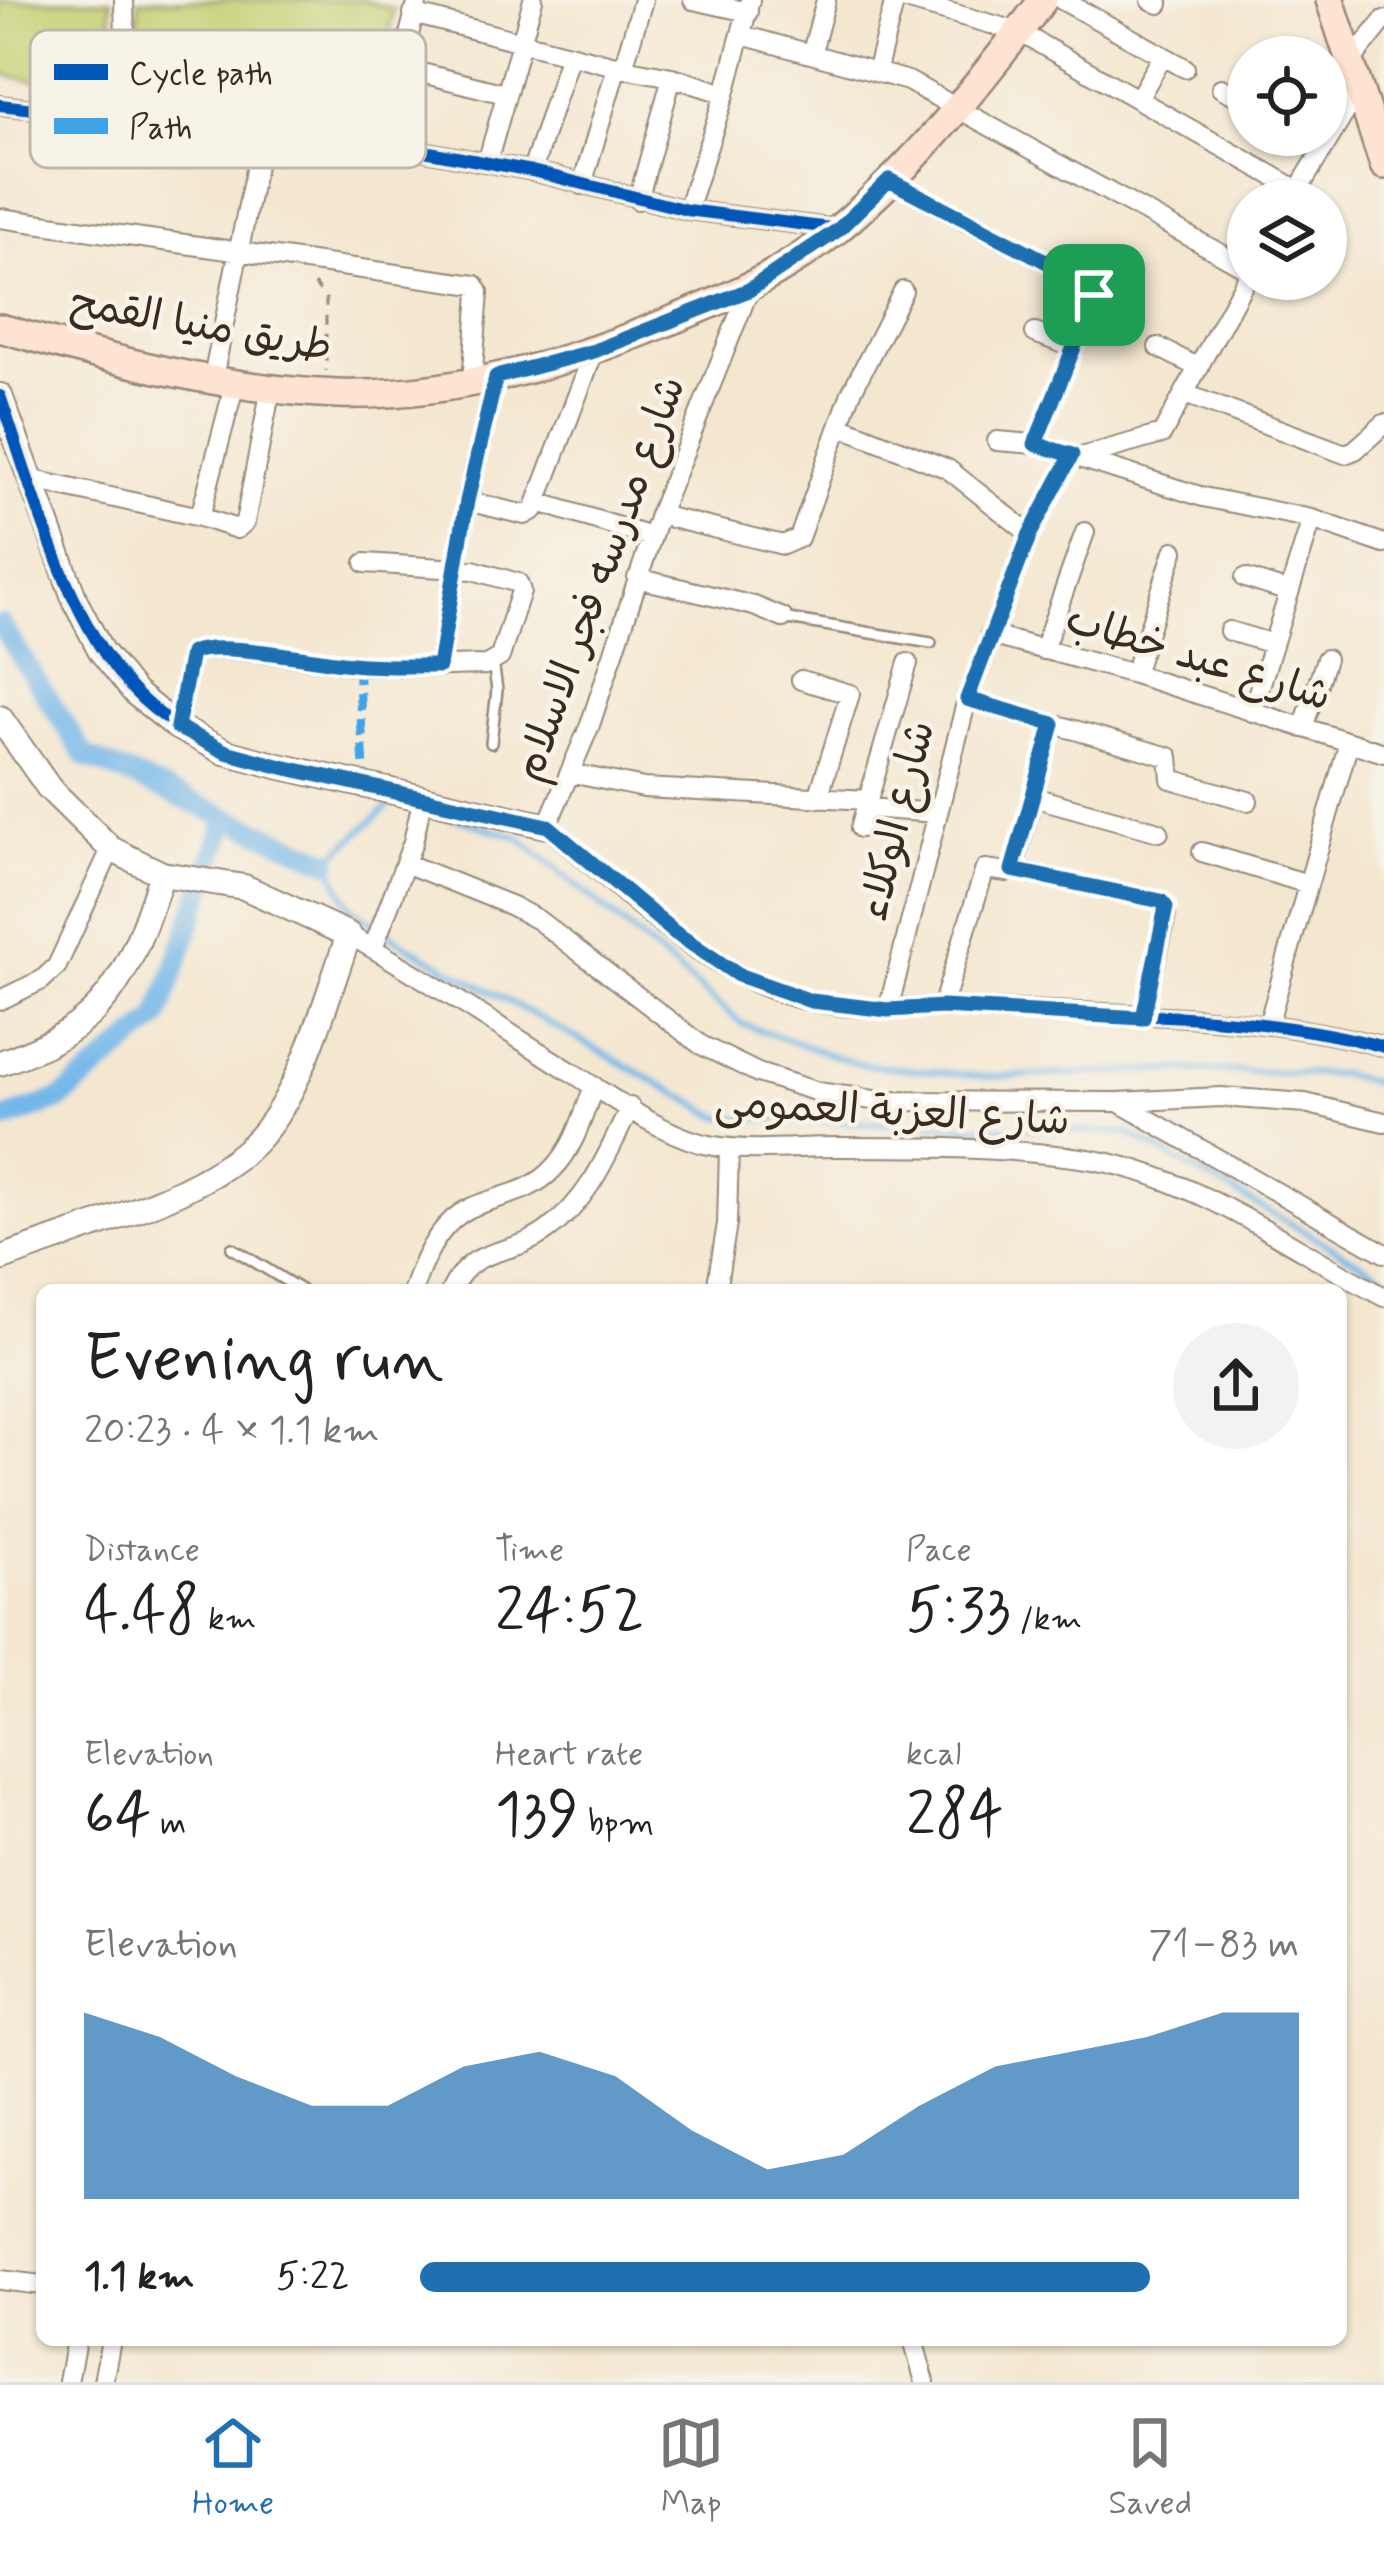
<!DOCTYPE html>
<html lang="en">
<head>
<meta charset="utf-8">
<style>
	:root { --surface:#fff; --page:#f2f2f2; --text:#222; --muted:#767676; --line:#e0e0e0; --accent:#1f6fb2 }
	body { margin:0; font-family:Mynerve,"Playpen Sans Arabic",sans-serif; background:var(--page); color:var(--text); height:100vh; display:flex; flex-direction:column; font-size:45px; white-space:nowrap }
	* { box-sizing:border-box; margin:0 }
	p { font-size:39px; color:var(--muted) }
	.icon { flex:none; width:66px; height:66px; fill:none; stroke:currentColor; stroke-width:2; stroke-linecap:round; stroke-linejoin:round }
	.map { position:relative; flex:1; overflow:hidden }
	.side { position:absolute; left:36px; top:1284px; width:1311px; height:1062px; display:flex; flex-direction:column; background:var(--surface); border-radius:18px; box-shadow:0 3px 9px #0004 }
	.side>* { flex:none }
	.controls { position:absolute; left:1227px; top:36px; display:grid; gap:24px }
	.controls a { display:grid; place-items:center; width:120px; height:120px; border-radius:50%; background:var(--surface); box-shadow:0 3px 9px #0004; font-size:60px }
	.pin { position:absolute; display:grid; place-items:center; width:102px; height:102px; color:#fff; margin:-51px; border-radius:24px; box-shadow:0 6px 18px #0006 }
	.round { display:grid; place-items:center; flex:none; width:126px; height:126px; border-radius:63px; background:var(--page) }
	.head { display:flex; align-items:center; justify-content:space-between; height:204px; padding:0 48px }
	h1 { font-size:66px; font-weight:600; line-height:90px }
	.stats { display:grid; grid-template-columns:repeat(3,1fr); gap:18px; height:204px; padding:12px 48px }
	.stats div { display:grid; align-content:center }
	.stats b { font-size:60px; font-weight:600 }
	.stats small { font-size:33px; font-weight:400 }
	.stats p { font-size:33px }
	.chart { height:336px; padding:24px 48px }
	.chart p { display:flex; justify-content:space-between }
	.chart svg { width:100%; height:216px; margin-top:12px; fill:var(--accent); opacity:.7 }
	ul { padding:0 48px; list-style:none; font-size:39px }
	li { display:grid; grid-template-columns:192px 144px 1fr; align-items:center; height:90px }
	li i { height:30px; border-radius:15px; background:var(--accent) }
	.menu { display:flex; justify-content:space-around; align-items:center; height:168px; border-top:3px solid var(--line); background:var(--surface); font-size:33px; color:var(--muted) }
	.menu a { display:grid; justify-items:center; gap:6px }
	.menu .active { color:var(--accent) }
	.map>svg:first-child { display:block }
</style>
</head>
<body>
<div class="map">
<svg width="1384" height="2382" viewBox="0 0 1384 2382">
	<rect width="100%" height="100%" fill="#f7f3e8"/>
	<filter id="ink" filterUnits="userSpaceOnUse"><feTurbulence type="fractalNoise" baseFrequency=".00833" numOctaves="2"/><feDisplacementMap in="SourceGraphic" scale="24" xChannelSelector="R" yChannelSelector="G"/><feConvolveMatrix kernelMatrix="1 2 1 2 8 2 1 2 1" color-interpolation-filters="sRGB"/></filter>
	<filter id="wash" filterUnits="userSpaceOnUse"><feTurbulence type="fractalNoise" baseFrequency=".004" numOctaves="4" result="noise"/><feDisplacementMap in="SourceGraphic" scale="48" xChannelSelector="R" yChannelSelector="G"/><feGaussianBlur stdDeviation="2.7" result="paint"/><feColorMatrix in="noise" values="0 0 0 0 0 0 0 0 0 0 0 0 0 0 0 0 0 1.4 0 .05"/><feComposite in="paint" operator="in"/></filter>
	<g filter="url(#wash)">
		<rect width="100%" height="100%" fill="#f4e7d0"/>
		<path fill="#c3cf70" stroke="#7f7c47" stroke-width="3" d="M0,0h111v96l-111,-22z
			M138,0h224l31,9 -12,98 -245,-6z"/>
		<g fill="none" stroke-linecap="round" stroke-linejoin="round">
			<path stroke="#73b7e9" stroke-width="6" d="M394,801l-66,60 23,47 53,36 316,173 408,16 256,143
				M436,813l82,24 224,187 116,40 128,13 196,-7 160,4 42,11"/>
			<path stroke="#73b7e9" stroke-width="21" d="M0,624l85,132 243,105
				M0,1121l61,-22 97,-80 69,-201"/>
		</g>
	</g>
	<g filter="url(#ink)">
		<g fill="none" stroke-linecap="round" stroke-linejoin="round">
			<defs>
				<path id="service" d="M783,618l148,25
					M491,743l6,-53 -4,-28
					M232,1248l69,42"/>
				<path id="minor" d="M124,0l3,120
					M693,0l55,12
					M906,0l113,32 279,158
					M1062,0l123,68
					M1151,0l8,4
					M413,14l210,54 49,9 53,17 25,-94
					M742,35l166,46 340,188
					M812,52l14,-52
					M1348,65l36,-45
					M402,68l103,26
					M623,68l20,-68
					M877,69l18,-69
					M1221,88l27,14
					M1138,99l25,-43
					M0,105l127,15 137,6 117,17 151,28 155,39 151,19
					M381,143l37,-143
					M487,163l46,-163
					M532,171l38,-117
					M888,180l199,103 6,7v10l-58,144
					M582,185l35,-119
					M638,200l34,-123
					M1292,200l66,-109
					M687,210l38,-116
					M0,218l475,67 4,7 -7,91
					M749,290l-90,225 -69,210 -43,101c79,66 162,155 267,176 42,8 85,7 128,5 140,7 308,3 442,40
					M1035,333l39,15
					M1158,347l41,21
					M213,378l51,-252
					M235,383l-35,134 37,12 8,-7 26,-134
					M1185,394l160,60 10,-4 29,-26
					M840,426l108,43 82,65
					M997,441l38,3 168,53 109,22 72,25
					M1081,457l81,-23 86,-158
					M29,479l171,38
					M467,501l58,14 9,-5 60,-159
					M538,502l113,35
					M659,515l124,30 16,-7 52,-145 52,-102
					M637,578l117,28 29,12
					M1245,578l44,14
					M1229,631l44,13
					M990,635l144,39 250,79
					M1043,650l42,-118
					M439,666l28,-165 29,-124
					M1134,674l40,-123
					M801,680l49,14 -32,104
					M967,699l202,58 2,22 77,22
					M1252,712l60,-193
					M177,727l14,-74c25,-12 129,9 165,12 43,3 87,1 130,0l14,-8 21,-66 -3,-8 -45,-13 -108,-7
					M1303,728l23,-69
					M570,773l74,15 224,12
					M1033,797l126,35
					M866,808l71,5
					M860,828l48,-165
					M1202,852l106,32
					M405,863l107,43 26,14 163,125 57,28 60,19 62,9 238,1 103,-5 84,6 79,19
					M1013,870l148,31 5,14 -23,102
					M349,935c77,43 150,92 224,138 39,25 83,57 127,70 43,11 92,4 136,4 80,0 166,0 245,11 112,15 206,88 303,139
					M373,948l40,-106 10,-45
					M0,1000l42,-20 15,-14 54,-117
					M942,1007l43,-138 22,3 7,-5 39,-143
					M888,1010l79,-311 63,-165 42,-79
					M1268,1025l81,-283
					M1118,1102l266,151
					M413,1290c10,-32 26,-67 57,-82 29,-13 60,-14 83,-39 22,-22 30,-54 41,-83
					M451,1290c23,-47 57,-32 94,-58 44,-31 63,-78 85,-125
					M716,1290l11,-66 2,-76
					M0,2280l42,5
					M913,2340l12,42
					M68,2382l8,-42
					M103,2382l8,-42"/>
				<path id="tertiary" d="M0,396l76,207 25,48 34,42 42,34 48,25 53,14 269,60
					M0,718l49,70 62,61 51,25 82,13 105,48c-23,62 -45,153 -90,203 -52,58 -184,92 -259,121
					M0,1063c110,-37 127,-86 162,-189"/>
				<path id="secondary" d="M1330,0l54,165
					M0,328c108,31 224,62 338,66 108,3 217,-27 317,-67 68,-27 125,-50 183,-98 78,-64 144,-149 205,-229"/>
			</defs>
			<use href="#service" stroke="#988877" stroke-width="14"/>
			<use href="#minor" stroke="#988877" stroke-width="22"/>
			<use href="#tertiary" stroke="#988877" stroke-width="28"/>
			<use href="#secondary" stroke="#988877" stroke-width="32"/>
			<path stroke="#988877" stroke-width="3" stroke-dasharray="9 9" stroke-linecap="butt" d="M314,284l12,15v72"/>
			<use href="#service" stroke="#fff" stroke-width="9"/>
			<use href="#minor" stroke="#fff" stroke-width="18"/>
			<use href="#tertiary" stroke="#fff" stroke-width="24"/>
			<use href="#secondary" stroke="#fee3d2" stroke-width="27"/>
			<path stroke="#3fa3ea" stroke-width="9" stroke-dasharray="18 9" stroke-linecap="butt" d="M358,665l7,120"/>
			<defs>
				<path id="cycleway" d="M0,105l127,15 137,6 117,17 151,28 155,39 151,19
					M0,396c32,92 66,223 133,294 26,28 59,45 92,62l322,74 127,106 64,43 73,26 77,9 54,-3c140,7 308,3 442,40"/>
			</defs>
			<use href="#cycleway" stroke="#f7f3e8" stroke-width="20"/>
			<use href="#cycleway" stroke="#0057b8" stroke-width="12"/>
		</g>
	</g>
	<g fill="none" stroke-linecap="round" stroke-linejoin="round" filter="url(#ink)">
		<defs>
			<path id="route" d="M889,180l199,103 6,7 -1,10 -58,144 37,11 -42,79 -63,165 86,25 -41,146 149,31 5,6 -23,111 -201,-11 -54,3 -77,-9 -73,-26 -64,-43 -126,-106 -270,-60 -52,-14 -49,-25 14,-74c27,-13 125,8 161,11 29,3 58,2 87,2l28,-165 29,-124 98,-26 155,-61 89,-60z"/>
		</defs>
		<use href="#route" stroke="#fff" stroke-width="24"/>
		<use href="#route" stroke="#1f6fb2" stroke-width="15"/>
	</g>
	<g text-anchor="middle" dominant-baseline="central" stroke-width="9" stroke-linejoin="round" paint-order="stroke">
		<g font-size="42" fill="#3b2a1e" stroke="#f7f3e8">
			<text transform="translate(201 326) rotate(10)">طريق منيا القمح</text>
			<text transform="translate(601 579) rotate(-70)">شارع مدرسه فجر الاسلام</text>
			<text transform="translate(1198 659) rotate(17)">شارع عبد خطاب</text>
			<text transform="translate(898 821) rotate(-76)">شارع الوكلاء</text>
			<text transform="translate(892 1113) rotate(3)">شارع العزبة العمومى</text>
		</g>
	</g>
	<rect x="30" y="30" width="396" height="138" rx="18" fill="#f7f3e8" stroke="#bfb7ab" stroke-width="3"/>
	<rect x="54" y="64" width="54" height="16" fill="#0057b8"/>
	<rect x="54" y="118" width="54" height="16" fill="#3fa3ea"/>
	<g font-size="33" fill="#3b2a1e">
		<text x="129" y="84">Cycle path</text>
		<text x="129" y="138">Path</text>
	</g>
</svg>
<div class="controls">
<a><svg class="icon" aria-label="locate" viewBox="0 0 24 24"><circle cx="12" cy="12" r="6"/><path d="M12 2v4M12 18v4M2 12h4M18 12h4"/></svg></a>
<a><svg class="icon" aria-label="layers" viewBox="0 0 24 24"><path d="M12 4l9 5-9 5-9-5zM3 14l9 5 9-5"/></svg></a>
</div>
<div class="pin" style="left:1094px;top:295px;background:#1e9e55"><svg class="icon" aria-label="arrive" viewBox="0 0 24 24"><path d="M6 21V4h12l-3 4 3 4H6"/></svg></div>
<section class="side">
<div class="head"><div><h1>Evening run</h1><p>20:23 · 4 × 1.1 km</p></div><a class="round"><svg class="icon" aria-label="share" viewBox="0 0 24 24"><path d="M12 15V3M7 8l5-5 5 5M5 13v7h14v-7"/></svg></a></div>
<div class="stats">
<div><p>Distance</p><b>4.48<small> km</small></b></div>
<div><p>Time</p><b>24:52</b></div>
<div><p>Pace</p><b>5:33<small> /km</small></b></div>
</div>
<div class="stats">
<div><p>Elevation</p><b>64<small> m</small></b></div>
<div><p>Heart rate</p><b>139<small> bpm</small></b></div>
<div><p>kcal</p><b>284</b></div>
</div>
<div class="chart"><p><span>Elevation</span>71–83 m</p>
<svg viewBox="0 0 160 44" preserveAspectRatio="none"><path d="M0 44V6L10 11L20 19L30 25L40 25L50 17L60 14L70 19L80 30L90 38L100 35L110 25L120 17L130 14L140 11L150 6L160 6V44z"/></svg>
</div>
<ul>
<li><b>1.1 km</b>5:22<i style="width:83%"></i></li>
</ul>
</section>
</div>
<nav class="menu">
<a class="active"><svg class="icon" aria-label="home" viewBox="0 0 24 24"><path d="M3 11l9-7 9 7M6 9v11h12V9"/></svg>Home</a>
<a><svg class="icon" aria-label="map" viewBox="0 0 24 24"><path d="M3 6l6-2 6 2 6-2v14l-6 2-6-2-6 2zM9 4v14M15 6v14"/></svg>Map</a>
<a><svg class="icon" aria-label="saved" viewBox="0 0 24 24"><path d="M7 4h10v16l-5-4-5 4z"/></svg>Saved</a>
</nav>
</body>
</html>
